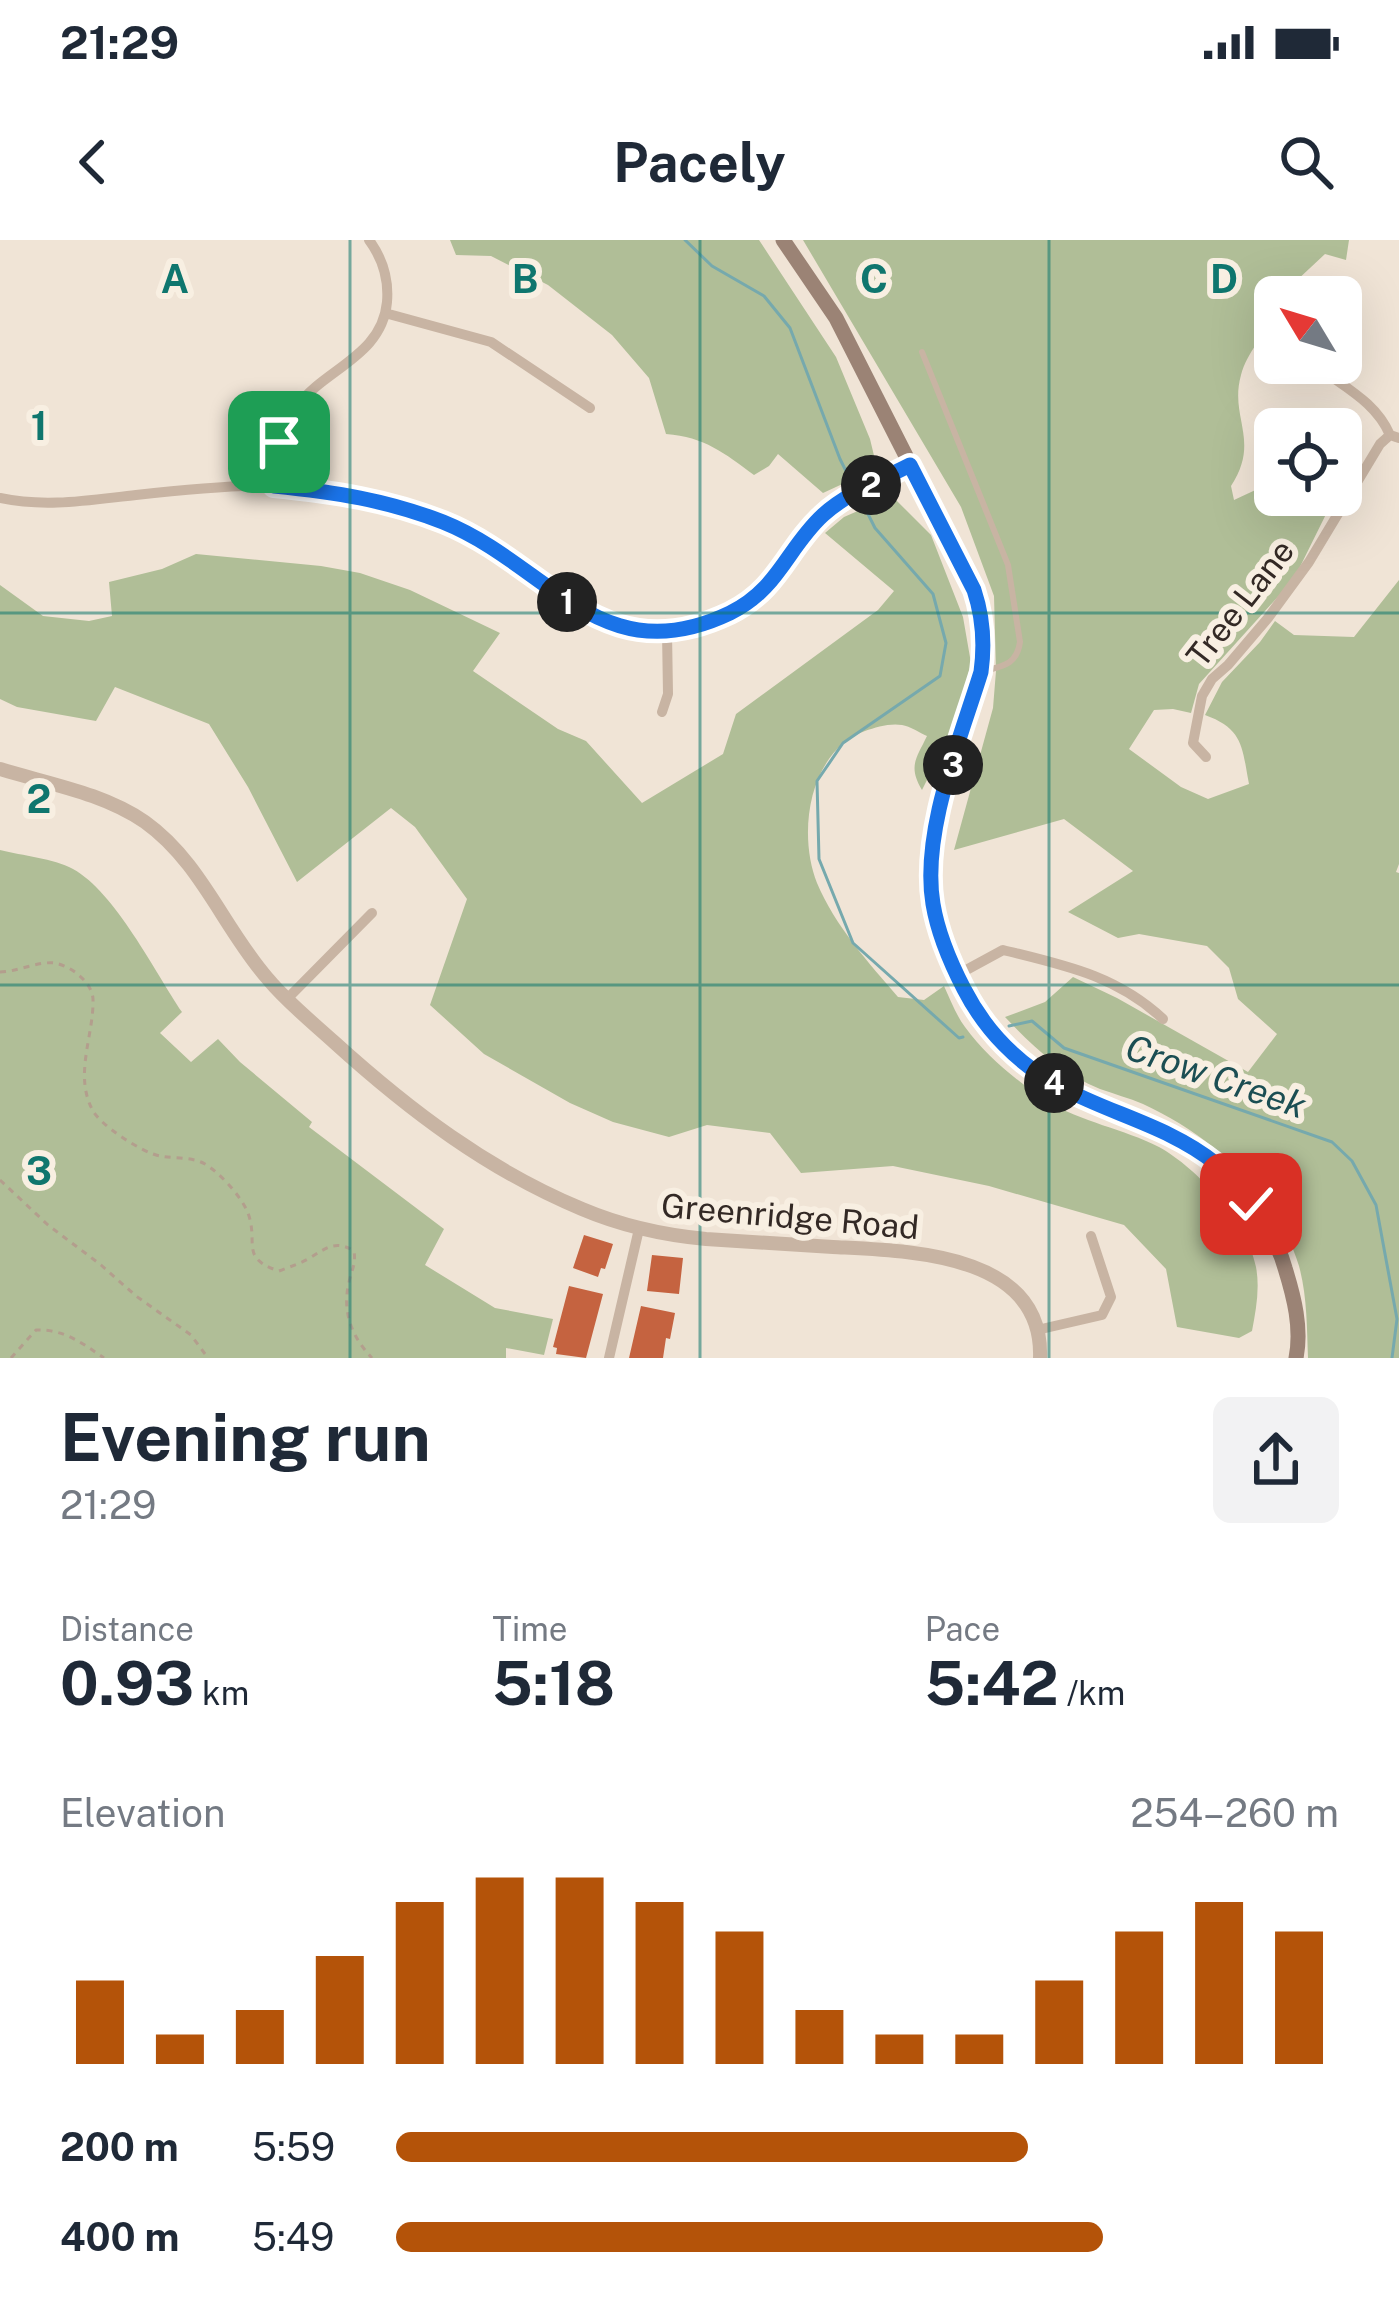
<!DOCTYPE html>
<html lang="en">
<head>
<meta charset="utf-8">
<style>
	:root { --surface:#fff; --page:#f2f2f3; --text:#1f2937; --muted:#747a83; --accent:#b45309 }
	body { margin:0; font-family:"Public Sans",sans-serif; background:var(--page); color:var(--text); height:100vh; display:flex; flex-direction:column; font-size:45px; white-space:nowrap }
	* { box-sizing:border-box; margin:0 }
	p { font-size:39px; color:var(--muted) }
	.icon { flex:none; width:66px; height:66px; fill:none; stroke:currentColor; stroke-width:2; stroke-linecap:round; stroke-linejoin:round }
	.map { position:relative; height:1118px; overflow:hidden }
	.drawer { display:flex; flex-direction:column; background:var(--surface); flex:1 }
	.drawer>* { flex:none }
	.needle { width:78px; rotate:308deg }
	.controls { position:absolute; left:1254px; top:36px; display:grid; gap:24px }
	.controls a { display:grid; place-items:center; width:108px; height:108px; border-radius:18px; background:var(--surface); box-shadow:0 12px 48px #0002; font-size:60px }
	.pin { position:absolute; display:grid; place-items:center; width:102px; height:102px; color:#fff; margin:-51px; border-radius:24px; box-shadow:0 6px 18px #0006 }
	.km { position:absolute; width:60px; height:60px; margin:-30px; border-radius:50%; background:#222; color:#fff; font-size:33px; line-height:60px; text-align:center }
	.round { display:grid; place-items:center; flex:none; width:126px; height:126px; border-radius:18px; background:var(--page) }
	.headline { display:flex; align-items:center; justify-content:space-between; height:204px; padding:0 60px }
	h1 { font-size:66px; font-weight:700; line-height:90px }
	.metrics { display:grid; grid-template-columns:repeat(3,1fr); gap:18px; height:204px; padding:12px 60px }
	.metrics div { display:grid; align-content:center }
	.metrics b { font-size:60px; font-weight:700 }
	.metrics small { font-size:33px; font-weight:400 }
	.metrics p { font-size:33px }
	.chart { height:336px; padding:24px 60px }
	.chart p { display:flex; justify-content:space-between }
	.chart svg { width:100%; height:216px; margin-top:12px; stroke:var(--accent); stroke-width:6 }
	ul { padding:0 60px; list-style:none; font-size:39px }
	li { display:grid; grid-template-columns:192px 144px 1fr; align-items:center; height:90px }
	li i { height:30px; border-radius:15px; background:var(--accent) }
	.status { display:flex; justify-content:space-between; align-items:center; height:84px; padding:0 60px; background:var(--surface); direction:ltr }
	.status svg { height:33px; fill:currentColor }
	header { display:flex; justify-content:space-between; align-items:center; height:156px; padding:0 60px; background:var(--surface); font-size:54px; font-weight:700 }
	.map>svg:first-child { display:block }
</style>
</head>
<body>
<div class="status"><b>21:29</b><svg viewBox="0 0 49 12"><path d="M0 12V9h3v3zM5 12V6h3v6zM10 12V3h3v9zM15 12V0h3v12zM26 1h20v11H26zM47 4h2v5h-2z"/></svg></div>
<header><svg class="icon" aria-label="back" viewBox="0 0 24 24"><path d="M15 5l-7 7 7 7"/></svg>Pacely<svg class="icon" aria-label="search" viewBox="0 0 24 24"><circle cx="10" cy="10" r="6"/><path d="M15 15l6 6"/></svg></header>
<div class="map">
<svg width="1399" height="1118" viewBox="0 0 1399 1118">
	<rect width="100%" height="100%" fill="#f0e4d6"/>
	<path fill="#b0be97" d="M450,0h309l77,117 34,82 7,29 -54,25 -45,-39 -9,12 -15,9c-30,-22 -49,-38 -88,-41l-17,-56 -37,-43 -64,-50 -57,-29 -35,-1z
		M803,0h546l-3,20 -21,-6 -46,43h-4c0,31 -27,50 -34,78 -12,43 20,65 -10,111l3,14 30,-14 11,-9v18h60l-1,3 -40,81 -95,105 -8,29 -18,-4 -19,1 -25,39 52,38 27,12 41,-15c-7,-36 -5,-55 -44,-69l17,-33 38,-40 15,-21 19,14 60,2 45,-57v284l-3,8 3,1v485h-91c-1,-30 -1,-63 -9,-92 -22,-72 -88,-131 -156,-162 -14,-6 -29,-10 -43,-15 -39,-16 -67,-42 -95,-72l40,-15 28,-25 44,21 131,74 29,-38 -39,-35 -9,-31 -22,-22 -68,-12 -21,4 -50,-26 65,-41 -69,-52 -110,31 39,-142 3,-37 -2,-75 -33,-89z
		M892,256l39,39 32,82 8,46 -7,29 -15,44 -27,54c-14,-24 -6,-31 5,-54 -7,-3 -17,-10 -25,-11 -12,-2 -26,2 -37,6 -56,20 -68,102 -48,152 18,43 52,80 81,114l26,3 20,-14c6,13 12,29 21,41 22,30 52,54 82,74 34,21 77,28 112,46 38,21 89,76 97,120 4,21 0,43 -4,64l-13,7 -62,-11 -11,-58 -42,-44 -135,-39 -96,-20 -92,7 -31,-40 -63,-8 -38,12 -56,-15 -43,-19 -86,-49 -54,-49 37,-106 -52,-72 -24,-19 -94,74 -49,-95 -39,-63 -94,-37 -19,34 -79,-14 -17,-8v-114l43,31 46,5 23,-5 -3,-34 53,-13 34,-15 125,12 39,7 50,17 90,43 -27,38 85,58 28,12 56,62 81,-49 13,-40 142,-104 16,-19 -69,-58 19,-16z
		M0,610c23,6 53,8 73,19 42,23 82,103 109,143l-22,21 31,29 27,-23 22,23 72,60 -3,5 135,102 -19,36 70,43 58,11 -9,36 -38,-7v10h-506z"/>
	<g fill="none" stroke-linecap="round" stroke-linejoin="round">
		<path stroke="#76a9ad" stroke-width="3" d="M685,0l27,26 52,30 26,32 50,131 14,28
			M859,256l16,32 58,66 13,49 -6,33 -97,67 -26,38 2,78 34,84 106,95 4,-1
			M1009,786l23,-5 32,27 268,94 20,19 24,44 21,114 -5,39"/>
	</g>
	<path fill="#c56340" d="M584,995l29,9 -8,25 -4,-1 -3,9 -25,-9z
		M652,1015l31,3 -4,36 -32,-3z
		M569,1046l34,8 -17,64 -30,-4 1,-6 -4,-1z
		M641,1066l34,7 -5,26 -4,-1 -3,20h-34z"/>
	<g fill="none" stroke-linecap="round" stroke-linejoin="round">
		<path stroke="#b39e8d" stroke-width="3" stroke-dasharray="6 6" stroke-linecap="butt" d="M0,732c17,0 37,-11 55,-9 16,3 37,19 38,36 1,36 -19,75 -1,110 7,16 51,44 68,47 15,3 30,0 45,8 15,9 36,32 43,49 11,30 -9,45 31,58 10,-4 20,-7 29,-12 17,-10 27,-20 46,-8 2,13 -2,18 -5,31 -7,29 2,54 23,76
			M0,940l48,45 53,40 35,31 55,39 17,23
			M11,1118l25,-28c28,-1 46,13 68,28"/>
		<path stroke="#c8b4a3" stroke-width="6" d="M922,112l86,213 12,77c-3,22 -16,24 -36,29"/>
		<path stroke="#c8b4a3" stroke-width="10" d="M385,73l106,29 99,66
			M1313,123c28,23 62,37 77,72
			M274,246c3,-29 5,-57 23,-80 29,-38 85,-50 90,-104 2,-24 -4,-43 -18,-62
			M0,258c46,10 90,2 136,-3 78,-9 170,-18 246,6 34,12 69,23 101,41 63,35 114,103 194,88 48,-9 85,-32 113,-71 11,-15 20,-32 33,-44 24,-22 58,-35 87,-50
			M662,472l6,-18 -1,-62
			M1206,517l-13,-14 9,-47 10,-17 16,-14 40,-47 41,-56 71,-118 10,-9 9,3
			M957,735l46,-25c60,15 113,25 160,69
			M287,759l85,-86
			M1037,1090l65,-15 9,-18 -20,-61
			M609,1118l30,-129"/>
		<path stroke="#c8b4a3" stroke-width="14" d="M0,529c49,15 103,24 145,53 56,40 79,107 123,157 19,23 44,43 66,63 75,68 154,128 248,167 40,17 81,26 124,30 42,3 85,5 127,8 74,4 211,5 207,111"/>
		<path stroke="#9b8375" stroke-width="15" d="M783,0l53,78 138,272 7,21 3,38 -3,23c-23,71 -53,146 -49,222 1,30 14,60 28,87 17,33 38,62 68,85 27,21 59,32 89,45 65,28 105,48 144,108 11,16 19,30 24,49 9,29 17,60 11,90"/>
	</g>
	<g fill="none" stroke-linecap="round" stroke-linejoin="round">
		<defs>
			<path id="route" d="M279,202l-5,44c60,6 113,14 169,36 105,42 158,153 287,91 49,-24 57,-65 93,-98 24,-22 58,-35 87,-50l64,125c9,27 11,53 7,82 -21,68 -60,161 -48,232 5,30 17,58 31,85 21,41 54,75 95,97 51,28 110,40 156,77 14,12 25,27 36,41"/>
		</defs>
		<use href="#route" stroke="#fff" stroke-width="24"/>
		<use href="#route" stroke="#1a73e8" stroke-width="15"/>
	</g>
	<path fill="none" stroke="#0f766e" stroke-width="3" stroke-opacity="0.55" d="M350,0v1118M700,0v1118M1049,0v1118M0,373h1399M0,745h1399"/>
	<g text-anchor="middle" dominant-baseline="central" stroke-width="12" stroke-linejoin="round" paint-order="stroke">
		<g font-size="33" fill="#332925" stroke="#f8efe2">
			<text transform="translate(1240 363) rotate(-52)">Tree Lane</text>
			<text transform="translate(790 976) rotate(5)">Greenridge Road</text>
		</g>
		<g font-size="36" font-style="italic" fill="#1b4e53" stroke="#f8efe2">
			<text transform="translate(1216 836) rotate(19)">Crow Creek</text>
		</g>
	</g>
	<g font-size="39" text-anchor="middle" font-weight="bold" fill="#0f766e" stroke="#f8efe2" stroke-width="12" stroke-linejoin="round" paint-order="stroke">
		<text x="175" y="53">A</text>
		<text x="525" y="53">B</text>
		<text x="874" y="53">C</text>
		<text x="1224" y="53">D</text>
		<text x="39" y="200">1</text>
		<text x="39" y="573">2</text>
		<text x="39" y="945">3</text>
	</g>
</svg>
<div class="controls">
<a><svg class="needle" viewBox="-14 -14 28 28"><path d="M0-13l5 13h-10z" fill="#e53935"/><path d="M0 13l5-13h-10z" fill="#747a83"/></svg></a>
<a><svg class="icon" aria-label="locate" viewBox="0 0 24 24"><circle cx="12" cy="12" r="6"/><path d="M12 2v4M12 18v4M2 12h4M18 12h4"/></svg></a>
</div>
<div class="pin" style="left:279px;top:202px;background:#1e9e55"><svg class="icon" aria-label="arrive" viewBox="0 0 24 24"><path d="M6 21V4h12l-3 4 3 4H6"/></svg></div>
<div class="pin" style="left:1251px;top:964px;background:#d93025"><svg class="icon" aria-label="check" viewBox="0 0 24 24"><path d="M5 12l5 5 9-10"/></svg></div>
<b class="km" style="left:567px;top:362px">1</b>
<b class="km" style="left:871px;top:245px">2</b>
<b class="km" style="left:953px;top:525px">3</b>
<b class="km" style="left:1054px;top:843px">4</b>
</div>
<section class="drawer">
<div class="headline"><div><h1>Evening run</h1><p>21:29</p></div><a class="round"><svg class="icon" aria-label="share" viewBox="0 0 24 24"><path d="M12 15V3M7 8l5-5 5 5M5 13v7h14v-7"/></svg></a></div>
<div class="metrics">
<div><p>Distance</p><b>0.93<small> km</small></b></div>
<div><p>Time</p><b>5:18</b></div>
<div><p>Pace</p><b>5:42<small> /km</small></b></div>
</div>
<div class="chart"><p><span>Elevation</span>254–260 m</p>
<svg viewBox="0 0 160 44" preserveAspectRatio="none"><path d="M5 44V27M15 44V38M25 44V33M35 44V22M45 44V11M55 44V6M65 44V6M75 44V11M85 44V17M95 44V33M105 44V38M115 44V38M125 44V27M135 44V17M145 44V11M155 44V17"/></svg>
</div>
<ul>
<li><b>200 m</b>5:59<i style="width:67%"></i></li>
<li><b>400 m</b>5:49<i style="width:75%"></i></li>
</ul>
</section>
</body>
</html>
